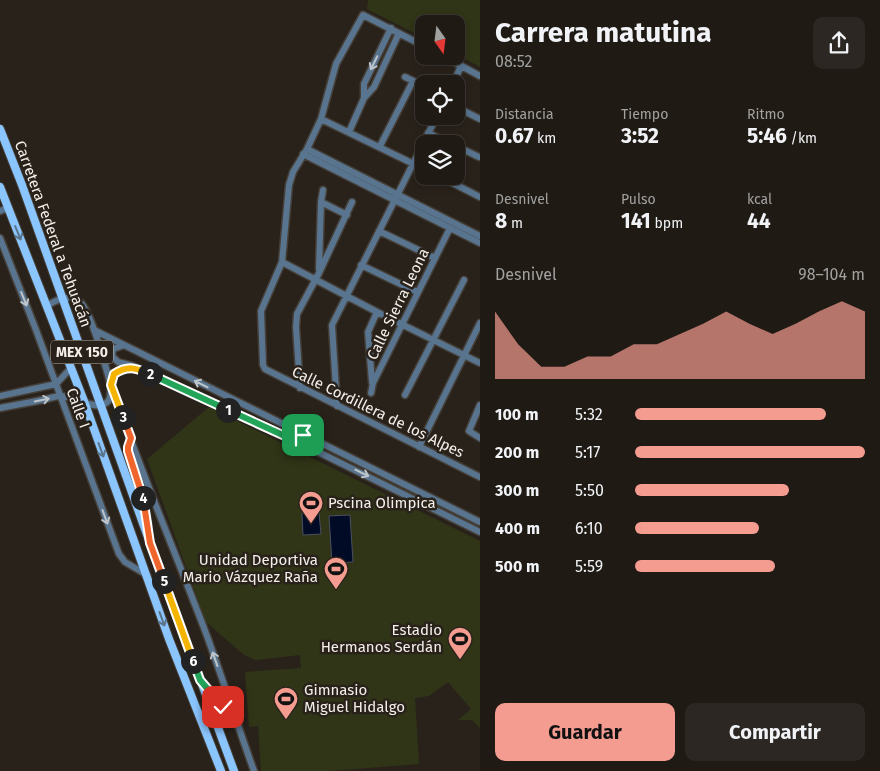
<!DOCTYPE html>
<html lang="es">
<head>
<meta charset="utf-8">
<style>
	:root { --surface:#1f1a14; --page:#2c2722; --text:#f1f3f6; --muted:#a1a1a0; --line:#3c3834; --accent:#f59c91 }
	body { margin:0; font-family:"Fira Sans",sans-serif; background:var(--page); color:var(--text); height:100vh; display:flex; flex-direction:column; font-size:19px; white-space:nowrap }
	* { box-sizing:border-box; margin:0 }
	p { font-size:16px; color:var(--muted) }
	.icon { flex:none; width:28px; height:28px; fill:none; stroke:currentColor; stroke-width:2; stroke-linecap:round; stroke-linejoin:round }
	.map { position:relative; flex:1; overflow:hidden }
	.details { display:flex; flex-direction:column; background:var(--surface); width:400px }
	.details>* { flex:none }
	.needle { width:32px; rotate:166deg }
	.controls { position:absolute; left:415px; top:15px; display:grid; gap:10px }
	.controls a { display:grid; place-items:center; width:50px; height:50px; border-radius:10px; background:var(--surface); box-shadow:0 2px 8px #0003,0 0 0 1px var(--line); font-size:25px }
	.pin { position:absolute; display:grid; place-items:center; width:42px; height:42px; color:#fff; margin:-21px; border-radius:10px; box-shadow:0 2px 8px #0006 }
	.km { position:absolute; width:25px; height:25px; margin:-12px; border-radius:50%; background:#222; color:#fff; font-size:14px; line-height:25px; text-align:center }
	.round { display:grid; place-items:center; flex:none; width:52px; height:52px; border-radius:10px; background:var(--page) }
	.overview { display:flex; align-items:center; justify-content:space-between; height:85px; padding:0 15px }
	h1 { font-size:28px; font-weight:700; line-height:38px }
	.stats { display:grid; grid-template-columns:repeat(3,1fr); gap:8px; height:85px; padding:5px 15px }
	.stats div { display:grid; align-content:center }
	.stats b { font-size:21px; font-weight:700 }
	.stats small { font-size:14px; font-weight:400 }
	.stats p { font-size:14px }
	.chart { height:140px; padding:10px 15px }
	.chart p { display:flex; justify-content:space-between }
	.chart svg { width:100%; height:90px; margin-top:5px; fill:var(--accent); opacity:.7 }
	.cta { display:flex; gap:10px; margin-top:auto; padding:10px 15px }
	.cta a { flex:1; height:58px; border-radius:10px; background:var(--accent); color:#111; font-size:20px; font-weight:700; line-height:58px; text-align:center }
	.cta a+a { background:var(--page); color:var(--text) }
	ul { padding:0 15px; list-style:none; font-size:16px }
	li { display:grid; grid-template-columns:80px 60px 1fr; align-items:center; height:38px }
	li i { height:12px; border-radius:6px; background:var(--accent) }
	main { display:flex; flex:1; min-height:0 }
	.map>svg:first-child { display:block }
</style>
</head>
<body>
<main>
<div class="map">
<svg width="480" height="771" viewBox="0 0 480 771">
	<rect width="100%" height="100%" fill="#29221b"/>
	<path fill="#313517" d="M368,0h112v67l-24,-13v-30h-32v14l-57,-29z
		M209,407l271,134v187l-8,-8h-14l13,-11 -23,-27 -19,14 -14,2 4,66 -90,7h-68l-3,-45 -9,1 -4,-55 56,-4 -1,-13 -44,5 -12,-5 -38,-33 -59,-163z"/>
	<path fill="#010b26" stroke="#4a4f61" d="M302,513h17l2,21 -18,1z
		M350,515l3,47 -21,1 -3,-47z"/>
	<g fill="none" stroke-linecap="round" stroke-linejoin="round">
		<defs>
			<path id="minor" d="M424,46l-61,-31 -27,49 -15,55 -14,30 -14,23 -4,13 -7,77 -21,49 2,54 2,4 215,108
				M443,56l37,20
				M405,77l19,9
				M453,84l8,-18
				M364,98v-14l27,-56
				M456,107l24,12
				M321,119l103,50
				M349,132l15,-34 10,-11 25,-54
				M428,133l23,11
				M380,146l33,-65
				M456,146l23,11
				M307,149l173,87
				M303,154l177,89
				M439,176l41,21
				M321,202l26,13
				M0,211l8,-3
				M379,231l56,27
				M0,238l36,92 83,224 6,8 22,13
				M282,262l95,50 103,51
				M361,265l56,27
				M319,269l2,-67 2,-12
				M47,306c8,-6 23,-12 32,-5 13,10 26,66 32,84 28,82 62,162 93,243 18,48 33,96 50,143
				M94,330l386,192
				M124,345l-11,4 -1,7 6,6 15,4
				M372,382l-4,-50 9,-20
				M300,388l-4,-61 1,-13 22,-41 33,-71
				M371,393l2,-10 77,-155
				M405,395l59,-115
				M0,396l56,-12 15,-16
				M480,405l-11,26 11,7
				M337,406l-5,-81 105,-209
				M0,408c14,-3 28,-5 42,-8 6,-1 13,-4 19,-4 12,1 31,12 41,9 20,-6 -7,-34 33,-38l163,75 182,90
				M419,447l61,-124"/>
			<path id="major" d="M0,129l22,56 128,358 84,228
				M0,187l84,214 85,238 52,132
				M131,439l-3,8v4l16,50 4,25
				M204,684l32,36"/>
		</defs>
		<use href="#minor" stroke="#453f38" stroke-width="9"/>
		<use href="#major" stroke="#453f38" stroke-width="10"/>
		<use href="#minor" stroke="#58748f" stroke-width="6"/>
		<use href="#major" stroke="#8bc5fe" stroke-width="8"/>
	</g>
	<defs><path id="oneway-shaft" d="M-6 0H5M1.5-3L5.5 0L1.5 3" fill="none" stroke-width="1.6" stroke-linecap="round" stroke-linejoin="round" transform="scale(1.25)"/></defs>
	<g stroke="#bdc4ca">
		<use href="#oneway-shaft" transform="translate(374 63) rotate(116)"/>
		<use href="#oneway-shaft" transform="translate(24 299) rotate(68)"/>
		<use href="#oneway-shaft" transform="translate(201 384) rotate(-153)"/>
		<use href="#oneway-shaft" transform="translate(42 400) rotate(-11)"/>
		<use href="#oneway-shaft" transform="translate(362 473) rotate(26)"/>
		<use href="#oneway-shaft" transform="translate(105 517) rotate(70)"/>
		<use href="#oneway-shaft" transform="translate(215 659) rotate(-109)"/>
	</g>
	<g stroke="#5a748c">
		<use href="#oneway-shaft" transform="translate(18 233) rotate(68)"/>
		<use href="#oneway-shaft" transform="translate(101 450) rotate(70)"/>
		<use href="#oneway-shaft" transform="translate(162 619) rotate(70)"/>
	</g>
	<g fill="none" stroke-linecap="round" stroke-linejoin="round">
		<defs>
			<path id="split-1" d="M228,410l70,32 5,-7"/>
			<path id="split-2" d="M150,374l78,36"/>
			<path id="split-3" d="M123,417l-12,-32 3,-11c14,-9 22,-6 36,0"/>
			<path id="split-4" d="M123,417l8,21 -3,9v4l15,47"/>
			<path id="split-5" d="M143,498l7,45 14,38"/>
			<path id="split-6" d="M164,581l29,80"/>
			<path id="split-7" d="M193,661l7,19 23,27"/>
		</defs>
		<use href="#split-1" stroke="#fff" stroke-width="10"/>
		<use href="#split-2" stroke="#fff" stroke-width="10"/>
		<use href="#split-3" stroke="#fff" stroke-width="10"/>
		<use href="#split-4" stroke="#fff" stroke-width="10"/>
		<use href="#split-5" stroke="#fff" stroke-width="10"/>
		<use href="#split-6" stroke="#fff" stroke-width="10"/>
		<use href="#split-7" stroke="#fff" stroke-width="10"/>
		<use href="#split-1" stroke="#22a559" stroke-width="6"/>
		<use href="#split-2" stroke="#22a559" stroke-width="6"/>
		<use href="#split-3" stroke="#f5b400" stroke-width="6"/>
		<use href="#split-4" stroke="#f0652b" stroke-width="6"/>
		<use href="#split-5" stroke="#f0652b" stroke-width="6"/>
		<use href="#split-6" stroke="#f5b400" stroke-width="6"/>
		<use href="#split-7" stroke="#22a559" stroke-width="6"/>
	</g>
	<defs>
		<symbol id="stadium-pin" viewBox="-11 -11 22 30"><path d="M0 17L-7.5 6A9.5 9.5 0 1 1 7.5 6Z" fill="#f59c91" stroke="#29221b"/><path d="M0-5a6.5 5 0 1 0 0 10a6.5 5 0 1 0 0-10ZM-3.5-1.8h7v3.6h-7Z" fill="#111"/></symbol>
	</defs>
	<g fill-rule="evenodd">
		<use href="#stadium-pin" x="297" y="489" width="28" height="38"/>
		<use href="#stadium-pin" x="322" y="555" width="28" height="38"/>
		<use href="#stadium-pin" x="446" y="625" width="28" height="38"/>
		<use href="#stadium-pin" x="272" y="685" width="28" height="38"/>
	</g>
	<g text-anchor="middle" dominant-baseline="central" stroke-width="5" stroke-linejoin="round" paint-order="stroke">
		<rect fill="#29221b" stroke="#b7b2ac" stroke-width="1" x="51" y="340.5" width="62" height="23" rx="4"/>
		<g font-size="14" font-weight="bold" fill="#f4efea">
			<text x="82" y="352">MEX 150</text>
		</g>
		<g font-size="15" fill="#f4efea" stroke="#29221b">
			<text transform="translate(53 234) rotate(70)">Carretera Federal a Tehuacán</text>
			<text transform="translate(398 304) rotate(-64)">Calle Sierra Leona</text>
			<text transform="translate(78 408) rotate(70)">Calle I</text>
			<text transform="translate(378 412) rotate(26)">Calle Cordillera de los Alpes</text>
		</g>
		<g font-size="15" fill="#f4efea" stroke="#29221b" text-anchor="start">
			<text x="328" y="503">Pscina Olimpica</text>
			<text x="318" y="560" text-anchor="end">Unidad Deportiva<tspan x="318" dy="17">Mario Vázquez Raña</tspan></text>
			<text x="442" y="630" text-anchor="end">Estadio<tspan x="442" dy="17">Hermanos Serdán</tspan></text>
			<text x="304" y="690">Gimnasio<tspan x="304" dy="17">Miguel Hidalgo</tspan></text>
		</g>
	</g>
</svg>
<div class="controls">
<a><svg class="needle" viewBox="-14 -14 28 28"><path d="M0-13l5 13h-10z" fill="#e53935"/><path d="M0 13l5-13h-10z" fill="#a1a1a0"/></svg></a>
<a><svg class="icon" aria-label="locate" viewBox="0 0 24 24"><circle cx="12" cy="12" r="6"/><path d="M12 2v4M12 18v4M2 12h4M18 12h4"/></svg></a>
<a><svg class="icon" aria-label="layers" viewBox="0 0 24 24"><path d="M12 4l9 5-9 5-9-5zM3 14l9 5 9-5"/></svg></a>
</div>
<div class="pin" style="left:303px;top:435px;background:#1e9e55"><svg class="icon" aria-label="arrive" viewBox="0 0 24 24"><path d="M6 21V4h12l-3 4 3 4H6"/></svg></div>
<div class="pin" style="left:223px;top:707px;background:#d93025"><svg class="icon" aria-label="check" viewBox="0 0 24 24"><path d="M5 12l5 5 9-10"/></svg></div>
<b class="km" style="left:228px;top:410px">1</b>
<b class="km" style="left:150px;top:374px">2</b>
<b class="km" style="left:123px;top:417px">3</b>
<b class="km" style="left:143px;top:498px">4</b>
<b class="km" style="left:164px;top:581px">5</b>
<b class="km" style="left:193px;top:661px">6</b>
</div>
<section class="details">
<div class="overview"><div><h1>Carrera matutina</h1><p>08:52</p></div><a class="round"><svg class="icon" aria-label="share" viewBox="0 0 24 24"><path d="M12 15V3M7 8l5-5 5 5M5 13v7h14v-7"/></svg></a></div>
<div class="stats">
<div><p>Distancia</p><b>0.67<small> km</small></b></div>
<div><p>Tiempo</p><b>3:52</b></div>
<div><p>Ritmo</p><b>5:46<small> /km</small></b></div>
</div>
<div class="stats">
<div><p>Desnivel</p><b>8<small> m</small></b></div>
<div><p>Pulso</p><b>141<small> bpm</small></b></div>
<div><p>kcal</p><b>44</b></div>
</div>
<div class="chart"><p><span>Desnivel</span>98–104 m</p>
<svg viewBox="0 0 160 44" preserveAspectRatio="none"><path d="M0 44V11L10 27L20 38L30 38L40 33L50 33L60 27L70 27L80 22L90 17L100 11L110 17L120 22L130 17L140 11L150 6L160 11V44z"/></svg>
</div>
<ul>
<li><b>100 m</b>5:32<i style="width:83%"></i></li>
<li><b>200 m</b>5:17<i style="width:100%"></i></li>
<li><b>300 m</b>5:50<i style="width:67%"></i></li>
<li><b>400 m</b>6:10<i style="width:54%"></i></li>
<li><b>500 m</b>5:59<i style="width:61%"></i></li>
</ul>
<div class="cta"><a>Guardar</a><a>Compartir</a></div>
</section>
</main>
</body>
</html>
